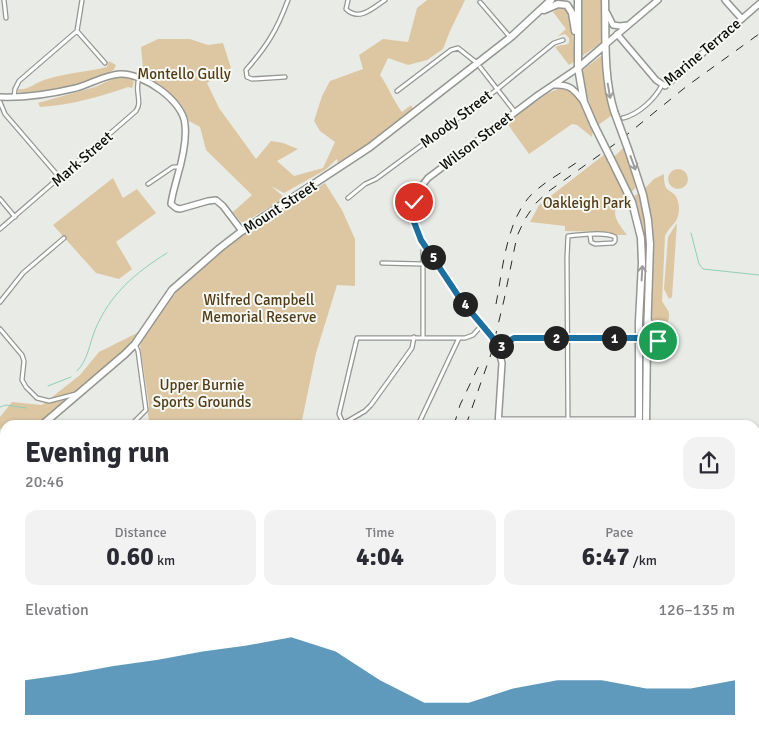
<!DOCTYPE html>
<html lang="en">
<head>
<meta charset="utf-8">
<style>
	:root { --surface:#fff; --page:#f2f2f3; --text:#2b2b33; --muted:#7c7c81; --accent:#1c70a0 }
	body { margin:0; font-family:Signika,sans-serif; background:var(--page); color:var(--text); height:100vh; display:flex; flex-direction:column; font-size:19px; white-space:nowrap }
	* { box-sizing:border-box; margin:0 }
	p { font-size:16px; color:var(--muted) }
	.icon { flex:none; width:28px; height:28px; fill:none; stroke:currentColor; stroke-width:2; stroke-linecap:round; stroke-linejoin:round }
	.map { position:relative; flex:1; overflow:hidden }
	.sheet { position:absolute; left:0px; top:420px; width:760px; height:321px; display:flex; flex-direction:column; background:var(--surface); border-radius:15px 15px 0 0; box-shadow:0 1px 4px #0004 }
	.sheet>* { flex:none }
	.pin { position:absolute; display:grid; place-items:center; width:42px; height:42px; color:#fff; margin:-21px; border:2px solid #fff; border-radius:50%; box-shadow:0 1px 5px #0007 }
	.km { position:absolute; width:25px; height:25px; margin:-12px; border-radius:50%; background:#222; color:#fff; font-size:14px; line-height:25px; text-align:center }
	.round { display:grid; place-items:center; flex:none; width:52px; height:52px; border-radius:15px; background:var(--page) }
	.overview { display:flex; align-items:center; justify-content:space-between; height:85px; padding:0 25px }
	h1 { font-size:28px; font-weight:700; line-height:38px }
	.metrics { display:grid; grid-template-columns:repeat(3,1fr); gap:8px; height:85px; padding:5px 25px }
	.metrics div { display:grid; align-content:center; border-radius:12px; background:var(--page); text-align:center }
	.metrics b { font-size:25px; font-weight:700 }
	.metrics small { font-size:14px; font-weight:400 }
	.metrics p { font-size:14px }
	.chart { height:140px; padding:10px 25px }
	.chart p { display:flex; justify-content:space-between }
	.chart svg { width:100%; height:90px; margin-top:5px; fill:var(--accent); opacity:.7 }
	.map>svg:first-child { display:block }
</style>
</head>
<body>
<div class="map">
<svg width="759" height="741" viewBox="0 0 759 741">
	<rect width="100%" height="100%" fill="#e9ebe6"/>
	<path fill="#ddc7a2" d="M427,0h38l-15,31 -7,18 -16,11 -19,5 -20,-7 -8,17c9,13 13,25 22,37l9,-7 2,4 -44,35 -31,19 -1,-4 -12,11 -41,23 -13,-7 14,12 -40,24h-4l-8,-10 19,-17 -46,-45 -6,-23 -11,-6 -5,-12 -5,-7 -33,-24 -1,-8 -2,-1 -2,-22 17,-8h32l18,6 15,-2 8,25 -24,15 12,25 37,51 15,-18 12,2 15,6 -21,12 17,15 29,-8 12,-26 -15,-11 -6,-10 8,-25 8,-15 33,-12 -4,-14 24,-16 25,3 9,-34z
		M582,0h20v42l-21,15 -1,-1z
		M560,7h6l5,6 4,48 -6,4 -14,-18 6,-2h4l4,-2v-5l-4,-4 -7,2 8,-7 -13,-17z
		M601,56l1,1 1,23 9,35 -15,11 -14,-43v-13z
		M109,61l7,4c-1,2 -2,5 -4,6 -15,13 -76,26 -94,21v-3c9,2 17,-6 26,-9 20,-7 43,-8 63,-13z
		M121,77l10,1 3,4 -2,6 -4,-1c-29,10 -57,18 -88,20l-2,-4 57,-16 20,-9z
		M565,86l10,8 18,36 -1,7 -15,-12 -5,-1 -43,30 -23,-32 40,-28z
		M624,147l14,39 -7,6 -17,-35z
		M605,154l21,41c-18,16 -11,24 1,40h-13l-5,-3 -44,-1v-5l-35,-4 9,-17z
		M668 179a10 10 0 1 1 20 0a10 10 0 1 1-20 0Z
		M664,174c0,5 0,11 3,15 2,2 5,3 7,5 5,5 6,15 4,22 -2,8 -10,12 -13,20l-3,65c7,12 10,10 4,26l-6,4 -6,-6 -2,-6v-68l-8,-62 10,-10z
		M113,178l10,20 14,-9 19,24 -40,29 16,27 -13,10 -23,-6 -43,-48z
		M325,183l17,27 13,29v47l-18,-1 -21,68 -15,72h-48l-2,-1 -2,1h-99l-2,-10 1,-10 -9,-59c3,-10 9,-18 15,-26 40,-61 110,-99 170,-137z
		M640,192l5,20 2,25 -4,92 2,-74 -2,-18 -10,-40z
		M677,223l-5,74 -3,2 -5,-10 4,-52z
		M145,329l-10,15 -93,81h-37v9l-5,-6v-11l12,-15 30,3 38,-30 19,-23z
		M0,723l5,3v10c10,0 24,4 32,0h76l-3,3 -15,2h-95z
		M193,736h229l1,5h-231z"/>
	<path fill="#8fceb9" d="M759,475v235l-4,1v-235z"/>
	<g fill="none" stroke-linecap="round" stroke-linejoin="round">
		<path stroke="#8fceb9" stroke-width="1" d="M691,233l8,31 4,5 56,6
			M77,371c11,-11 12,-26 18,-41 15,-36 40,-57 72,-77
			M48,386l23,-9
			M0,407l6,-2 20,3
			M65,741l6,-5
			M220,741v-5"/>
		<defs>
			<path id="street" d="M4,0l2,18
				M348,0l-2,9c13,13 27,-1 39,-9
				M480,2l30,35
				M77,31l28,32
				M480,67l35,45
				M285,77l-33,2 -5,-2 -1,-7c21,-24 31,-40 42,-70
				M397,91l54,-41 7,-2 19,15
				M14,97l1,-8 4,-8 58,-50 5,-31
				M0,102l5,12 55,64
				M623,118c16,-4 32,-19 39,-33
				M148,184l25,-17h7
				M348,198l17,-14 11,-5 119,-88 59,-48 9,-3
				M0,199l15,18
				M0,229l136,-118c7,-10 -2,-19 3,-33
				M382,263l40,1
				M0,302l23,-29 41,-35
				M649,319l5,11 10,7
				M0,329l22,26 2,6 -2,19 4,7 11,11 12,3 27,-7
				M423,337v-87l3,-3
				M498,348l16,-10 157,-1
				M649,352l5,-8 10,-7
				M498,419h140
				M343,423l-4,-9 18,-76h108l8,-3 9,-10
				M131,425l15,-15 -8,-59 -3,-7
				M341,425l24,-14 6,-6 41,-57 2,-11
				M418,425l41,-87
				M568,425l-1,-167 1,-22c12,-1 37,-5 47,1v4l-2,2 -18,1 -4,-2 -1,-7
				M0,518l5,5"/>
			<path id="secondary" d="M725,0l17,19
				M607,13l6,12 7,1 8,-1
				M617,34l39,46 9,6 94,-82
				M606,44l52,-44
				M554,85c17,-1 20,5 30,17
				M0,97c26,1 51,-3 76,-9 14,-4 29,-13 44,-14 23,-1 64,27 65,51 2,17 -3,36 -8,53 -2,8 -5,17 -6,26l5,4 4,1 28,-8 8,-1 7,6 19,25
				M498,425l4,-62 -4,-15 -6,-11 -31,-37 -40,-60 -8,-18v-14l4,-16 11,-14 12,-9 98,-74 40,-27
				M169,741l1,-5"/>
			<path id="highway" d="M578,0v68l6,34 10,23
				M605,0c1,37 -2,75 9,111
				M544,10l14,-6 9,1 5,8 3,18
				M578,68l28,-24
				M628,149l15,46 5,25 2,24 -3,94 -1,87
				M611,159l21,43 9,36 1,25 -3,58v104
				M42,425l83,-71 10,-10 37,-54 48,-42 22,-17 128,-84 141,-110 40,-37
				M0,461l5,-4
				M672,736l2,5
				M681,736l2,5"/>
		</defs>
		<use href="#street" stroke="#949692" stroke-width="5.5"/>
		<use href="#secondary" stroke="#949692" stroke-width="8"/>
		<use href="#highway" stroke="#949692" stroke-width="9"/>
		<use href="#street" stroke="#fff" stroke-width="3"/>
		<use href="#secondary" stroke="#fff" stroke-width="5"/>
		<use href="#highway" stroke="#fff" stroke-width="6"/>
		<path stroke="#2a2b29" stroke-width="1" stroke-dasharray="9 9" stroke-linecap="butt" d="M496,304c7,-35 10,-85 37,-111 15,-14 34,-23 50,-35
			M454,425l6,-20 22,-46
			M466,425l25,-71 13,-54 13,-64 8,-17 10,-15 14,-13 70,-50 68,-55 72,-52
			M433,736l1,5
			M518,736l2,5"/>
		<defs>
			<path id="highway-bridge" d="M614,111l14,38
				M594,125l17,34"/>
		</defs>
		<use href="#highway-bridge" stroke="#949692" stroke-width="9" stroke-linecap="butt"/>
		<use href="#highway-bridge" stroke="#fff" stroke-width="6"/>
	</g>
	<defs><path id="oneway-shaft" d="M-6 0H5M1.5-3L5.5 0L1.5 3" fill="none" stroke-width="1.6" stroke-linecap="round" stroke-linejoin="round" transform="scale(1.25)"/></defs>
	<g stroke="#9e9e9d">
		<use href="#oneway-shaft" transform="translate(609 91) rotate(80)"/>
		<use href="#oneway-shaft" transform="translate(633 163) rotate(70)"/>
		<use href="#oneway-shaft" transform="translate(642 273) rotate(-87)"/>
	</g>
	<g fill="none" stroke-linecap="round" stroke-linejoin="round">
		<defs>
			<path id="route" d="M414,202l-2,12 2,8 7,18 40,60 31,37 6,11 16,-10h133l17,-1 -6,4"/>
		</defs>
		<use href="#route" stroke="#fff" stroke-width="10"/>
		<use href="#route" stroke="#1c70a0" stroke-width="6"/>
	</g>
	<g text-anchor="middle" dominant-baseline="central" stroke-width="4" stroke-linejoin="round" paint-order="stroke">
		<g font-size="15" fill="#0c0d0b" stroke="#f6f8f3">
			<text transform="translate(702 52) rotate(-40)">Marine Terrace</text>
			<text transform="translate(456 119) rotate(-37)">Moody Street</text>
			<text transform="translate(476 141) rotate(-37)">Wilson Street</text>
			<text transform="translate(82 159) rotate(-41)">Mark Street</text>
			<text transform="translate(280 207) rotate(-33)">Mount Street</text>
		</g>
		<g font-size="15" fill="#513c17" stroke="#f6f8f3">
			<text x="184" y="74">Montello Gully</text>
			<text x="587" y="203">Oakleigh Park</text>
			<text x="259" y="300">Wilfred Campbell<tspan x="259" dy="17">Memorial Reserve</tspan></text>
			<text x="202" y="385">Upper Burnie<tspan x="202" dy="17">Sports Grounds</tspan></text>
		</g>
	</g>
</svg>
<div class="pin" style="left:658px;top:341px;background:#1e9e55"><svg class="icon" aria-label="arrive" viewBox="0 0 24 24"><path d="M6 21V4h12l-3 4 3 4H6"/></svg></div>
<div class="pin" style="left:414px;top:202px;background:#d93025"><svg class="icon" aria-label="check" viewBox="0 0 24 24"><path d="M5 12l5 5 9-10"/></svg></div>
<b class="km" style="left:614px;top:338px">1</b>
<b class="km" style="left:556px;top:338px">2</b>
<b class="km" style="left:501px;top:346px">3</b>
<b class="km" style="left:465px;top:304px">4</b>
<b class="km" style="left:433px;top:257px">5</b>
<section class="sheet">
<div class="overview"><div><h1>Evening run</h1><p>20:46</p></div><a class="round"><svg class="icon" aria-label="share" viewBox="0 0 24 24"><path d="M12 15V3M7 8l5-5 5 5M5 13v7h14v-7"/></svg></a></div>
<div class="metrics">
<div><p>Distance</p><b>0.60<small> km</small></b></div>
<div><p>Time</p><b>4:04</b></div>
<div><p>Pace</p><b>6:47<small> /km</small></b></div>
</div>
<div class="chart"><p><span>Elevation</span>126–135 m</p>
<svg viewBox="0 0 160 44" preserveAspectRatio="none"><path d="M0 44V27L10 24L20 20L30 17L40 13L50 10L60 6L70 13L80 27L90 38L100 38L110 31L120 27L130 27L140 31L150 31L160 27V44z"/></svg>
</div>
</section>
</div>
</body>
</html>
